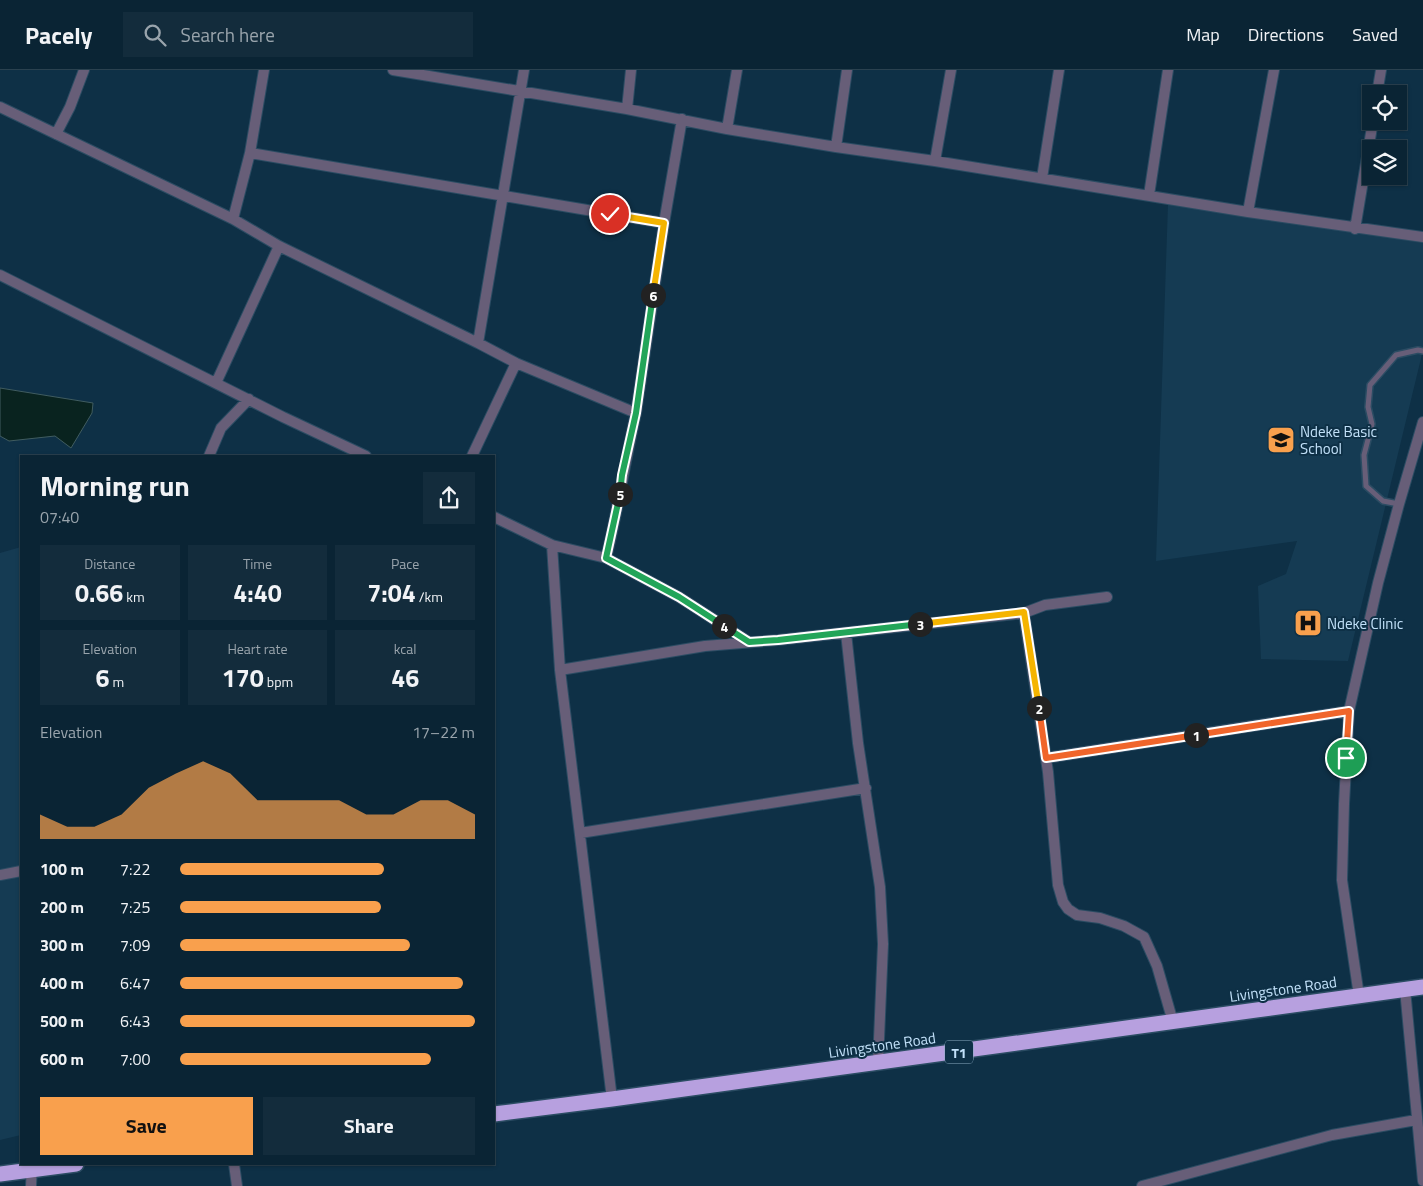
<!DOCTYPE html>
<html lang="en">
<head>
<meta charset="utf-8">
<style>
	:root { --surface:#0a2434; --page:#132c3c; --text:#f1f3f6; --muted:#99a4ac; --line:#2a414f; --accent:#f9a04d }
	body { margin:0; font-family:"Titillium Web",sans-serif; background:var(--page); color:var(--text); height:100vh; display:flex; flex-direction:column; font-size:19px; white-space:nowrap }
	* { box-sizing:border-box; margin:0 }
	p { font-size:16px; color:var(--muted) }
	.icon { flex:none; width:28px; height:28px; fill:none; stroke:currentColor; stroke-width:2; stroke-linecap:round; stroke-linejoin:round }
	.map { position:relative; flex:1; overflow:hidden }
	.side { position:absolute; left:20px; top:385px; width:475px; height:710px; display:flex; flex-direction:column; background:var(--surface); border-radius:0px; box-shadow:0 1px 4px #0004,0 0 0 1px var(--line) }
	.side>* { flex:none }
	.tools { position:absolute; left:1362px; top:15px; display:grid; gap:10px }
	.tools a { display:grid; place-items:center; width:45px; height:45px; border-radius:0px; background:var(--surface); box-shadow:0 1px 4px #0004,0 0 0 1px var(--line); font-size:25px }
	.pin { position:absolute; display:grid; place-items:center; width:42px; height:42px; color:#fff; margin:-21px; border:2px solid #fff; border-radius:50%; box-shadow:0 1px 5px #0007 }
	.km { position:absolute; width:25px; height:25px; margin:-12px; border-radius:50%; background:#222; color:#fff; font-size:14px; line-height:25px; text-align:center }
	.round { display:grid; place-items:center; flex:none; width:52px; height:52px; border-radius:0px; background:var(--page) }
	.head { display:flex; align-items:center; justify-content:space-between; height:85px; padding:0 20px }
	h1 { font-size:28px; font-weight:700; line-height:38px }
	.stats { display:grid; grid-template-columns:repeat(3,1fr); gap:8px; height:85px; padding:5px 20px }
	.stats div { display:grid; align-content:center; border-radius:0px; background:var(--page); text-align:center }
	.stats b { font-size:25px; font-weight:700 }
	.stats small { font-size:14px; font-weight:400 }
	.stats p { font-size:14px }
	.chart { height:140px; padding:10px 20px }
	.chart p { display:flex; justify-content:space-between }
	.chart svg { width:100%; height:90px; margin-top:5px; fill:var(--accent); opacity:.7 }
	.action { display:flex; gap:10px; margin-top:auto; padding:10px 20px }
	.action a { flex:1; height:58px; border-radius:0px; background:var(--accent); color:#111; font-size:20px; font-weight:700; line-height:58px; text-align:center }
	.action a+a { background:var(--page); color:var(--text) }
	ul { padding:0 20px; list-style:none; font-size:16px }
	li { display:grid; grid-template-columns:80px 60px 1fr; align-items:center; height:38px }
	li i { height:12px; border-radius:6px; background:var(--accent) }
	header { display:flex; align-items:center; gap:30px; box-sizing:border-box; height:70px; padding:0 25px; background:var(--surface); border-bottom:1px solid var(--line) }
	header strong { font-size:24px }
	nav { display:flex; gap:28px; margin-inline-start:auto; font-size:18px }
	.search { width:350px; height:45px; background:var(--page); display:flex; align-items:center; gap:12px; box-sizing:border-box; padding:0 18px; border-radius:0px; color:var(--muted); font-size:19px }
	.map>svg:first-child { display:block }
</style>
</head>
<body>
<header>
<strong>Pacely</strong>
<div class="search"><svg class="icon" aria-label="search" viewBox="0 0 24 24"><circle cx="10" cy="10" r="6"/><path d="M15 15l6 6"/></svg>Search here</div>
<nav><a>Map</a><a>Directions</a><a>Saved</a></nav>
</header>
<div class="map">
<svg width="1423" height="1116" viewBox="0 0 1423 1116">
	<rect width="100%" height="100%" fill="#0e3046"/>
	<path fill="#153b53" d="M1168,134l255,39v107l-75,311 -87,-2 -3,-73 28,-12 11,-33 -141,20z
		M21,477v588l-21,5v-587z"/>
	<path fill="#09231f" stroke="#405c60" d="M0,318l93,15 -1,10 -21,35 -16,-12 -46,5 -9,-5z"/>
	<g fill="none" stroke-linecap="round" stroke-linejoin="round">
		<defs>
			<path id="lane" d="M1399,434l-16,-3 -17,-15 -2,-31 8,-31 -4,-17 2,-22 26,-30 22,-5 5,1"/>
			<path id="street" d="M393,0l234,39 100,20 109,18 99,14 313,51 175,25
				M524,0l-46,273 38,20 120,50 28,-190 18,-104
				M1377,24l4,-24
				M0,37l233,112 46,27 199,97
				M627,39l4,-39
				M727,59l10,-59
				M56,64l14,-27 14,-37
				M836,77l11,-77
				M250,83l414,70
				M935,91l16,-91
				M1042,108l17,-108
				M1149,125l19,-125
				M1248,142l26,-142
				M233,149l17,-66 14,-83
				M1355,159l18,-108
				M0,205l283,142 83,39
				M216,313l63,-137
				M636,343c-11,48 -18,97 -30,145l73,39 70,45
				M209,386l12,-28 28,-29
				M472,386l44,-93
				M494,447l58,28 8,125 52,429
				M552,475l54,13
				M1024,543l24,159 10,113 5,17 5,7 9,6 23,3 24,8 20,11 13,29 16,56
				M846,563l12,110 22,144 3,57 -5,119
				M560,600l145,-24 73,-6 219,-24 27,-3 21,-8 62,-8
				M1046,688l303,-47
				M580,763l286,-45
				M0,805l21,-4
				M1405,919l18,192
				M1359,926l-17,-116 2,-76 5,-93 29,-128 21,-79 24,-82
				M234,1094l3,22
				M31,1116l1,-21
				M1142,1116l190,-51 84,-15"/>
			<path id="highway" d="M494,1044l118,-15 811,-112
				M0,1104l76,-10"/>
		</defs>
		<use href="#lane" stroke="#2b4c63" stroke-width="8"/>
		<use href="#street" stroke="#2b4c63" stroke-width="12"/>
		<use href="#highway" stroke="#2b4c63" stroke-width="18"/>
		<use href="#lane" stroke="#675e78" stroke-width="5"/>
		<use href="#street" stroke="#675e78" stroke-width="10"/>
		<use href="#highway" stroke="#b7a0df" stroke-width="15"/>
	</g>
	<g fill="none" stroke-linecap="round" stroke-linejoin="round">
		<defs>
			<path id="split-1" d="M1196,665l153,-24 -3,47"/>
			<path id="split-2" d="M1039,638l7,50 150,-23"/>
			<path id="split-3" d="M920,554l104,-12 15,96"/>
			<path id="split-4" d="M724,556l25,16 29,-2 142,-16"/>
			<path id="split-5" d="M620,424l-14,64 73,39 45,29"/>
			<path id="split-6" d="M620,424l2,-19 14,-62 17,-118"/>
			<path id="split-7" d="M610,144l54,9 -11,72"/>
		</defs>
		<use href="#split-1" stroke="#fff" stroke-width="10"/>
		<use href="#split-2" stroke="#fff" stroke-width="10"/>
		<use href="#split-3" stroke="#fff" stroke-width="10"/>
		<use href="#split-4" stroke="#fff" stroke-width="10"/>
		<use href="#split-5" stroke="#fff" stroke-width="10"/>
		<use href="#split-6" stroke="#fff" stroke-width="10"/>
		<use href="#split-7" stroke="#fff" stroke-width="10"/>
		<use href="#split-1" stroke="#f0652b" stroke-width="6"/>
		<use href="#split-2" stroke="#f0652b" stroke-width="6"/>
		<use href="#split-3" stroke="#f5b400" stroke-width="6"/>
		<use href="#split-4" stroke="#22a559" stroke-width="6"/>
		<use href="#split-5" stroke="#22a559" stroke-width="6"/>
		<use href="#split-6" stroke="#22a559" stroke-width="6"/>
		<use href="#split-7" stroke="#f5b400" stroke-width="6"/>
	</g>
	<defs>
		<symbol id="school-square" viewBox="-11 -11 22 22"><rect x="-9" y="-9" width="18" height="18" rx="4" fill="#f9a04d" stroke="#0e3046"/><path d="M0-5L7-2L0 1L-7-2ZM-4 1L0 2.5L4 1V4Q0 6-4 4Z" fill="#111"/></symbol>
		<symbol id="hospital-square" viewBox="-11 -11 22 22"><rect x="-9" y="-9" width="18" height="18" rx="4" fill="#f9a04d" stroke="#0e3046"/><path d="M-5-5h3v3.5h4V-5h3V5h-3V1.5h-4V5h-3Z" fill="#111"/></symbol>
	</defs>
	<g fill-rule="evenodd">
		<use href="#school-square" x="1265" y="354" width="32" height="32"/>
		<use href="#hospital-square" x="1292" y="537" width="32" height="32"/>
	</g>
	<g text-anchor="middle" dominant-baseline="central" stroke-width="4" stroke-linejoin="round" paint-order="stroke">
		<rect fill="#0e3046" stroke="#8cacc3" stroke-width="1" x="945" y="970.5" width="28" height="23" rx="4"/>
		<g font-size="14" font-weight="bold" fill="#c2e1f9">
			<text x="959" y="982">T1</text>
		</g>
		<g font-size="15" fill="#c2e1f9" stroke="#0e3046" text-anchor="start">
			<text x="1300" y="361">Ndeke Basic<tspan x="1300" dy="17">School</tspan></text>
			<text x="1327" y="553">Ndeke Clinic</text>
		</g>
		<g font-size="15" fill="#c2e1f9" stroke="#0e3046">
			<text transform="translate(1283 919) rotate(-8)">Livingstone Road</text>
			<text transform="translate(882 975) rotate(-8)">Livingstone Road</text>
		</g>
	</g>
</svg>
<div class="tools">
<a><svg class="icon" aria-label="locate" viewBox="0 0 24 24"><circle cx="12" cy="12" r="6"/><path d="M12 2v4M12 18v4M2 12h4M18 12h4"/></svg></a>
<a><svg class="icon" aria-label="layers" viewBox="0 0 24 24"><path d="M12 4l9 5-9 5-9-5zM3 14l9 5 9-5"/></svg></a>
</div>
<div class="pin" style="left:1346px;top:688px;background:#1e9e55"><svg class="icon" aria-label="arrive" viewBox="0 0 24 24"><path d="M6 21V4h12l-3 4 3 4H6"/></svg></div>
<div class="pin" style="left:610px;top:144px;background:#d93025"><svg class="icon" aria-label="check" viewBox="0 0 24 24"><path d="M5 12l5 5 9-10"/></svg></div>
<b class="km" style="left:1196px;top:665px">1</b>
<b class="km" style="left:1039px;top:638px">2</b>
<b class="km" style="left:920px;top:554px">3</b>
<b class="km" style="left:724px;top:556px">4</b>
<b class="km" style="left:620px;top:424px">5</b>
<b class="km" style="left:653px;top:225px">6</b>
<section class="side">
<div class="head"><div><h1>Morning run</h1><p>07:40</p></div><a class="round"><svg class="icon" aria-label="share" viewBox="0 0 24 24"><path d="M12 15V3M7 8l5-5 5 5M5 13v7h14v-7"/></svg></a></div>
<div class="stats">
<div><p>Distance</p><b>0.66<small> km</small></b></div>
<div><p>Time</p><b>4:40</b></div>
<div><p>Pace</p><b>7:04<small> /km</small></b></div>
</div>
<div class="stats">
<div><p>Elevation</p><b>6<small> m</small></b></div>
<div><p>Heart rate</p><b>170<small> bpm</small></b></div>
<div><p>kcal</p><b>46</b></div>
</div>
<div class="chart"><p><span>Elevation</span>17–22 m</p>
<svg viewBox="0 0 160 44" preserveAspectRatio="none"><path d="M0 44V32L10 38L20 38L30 32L40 19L50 12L60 6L70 12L80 25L90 25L100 25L110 25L120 32L130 32L140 25L150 25L160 32V44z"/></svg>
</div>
<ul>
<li><b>100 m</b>7:22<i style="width:69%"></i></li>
<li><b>200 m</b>7:25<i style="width:68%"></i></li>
<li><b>300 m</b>7:09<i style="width:78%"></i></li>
<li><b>400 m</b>6:47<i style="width:96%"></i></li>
<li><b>500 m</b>6:43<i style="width:100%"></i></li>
<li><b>600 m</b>7:00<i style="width:85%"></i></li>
</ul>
<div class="action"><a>Save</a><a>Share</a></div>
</section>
</div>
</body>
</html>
